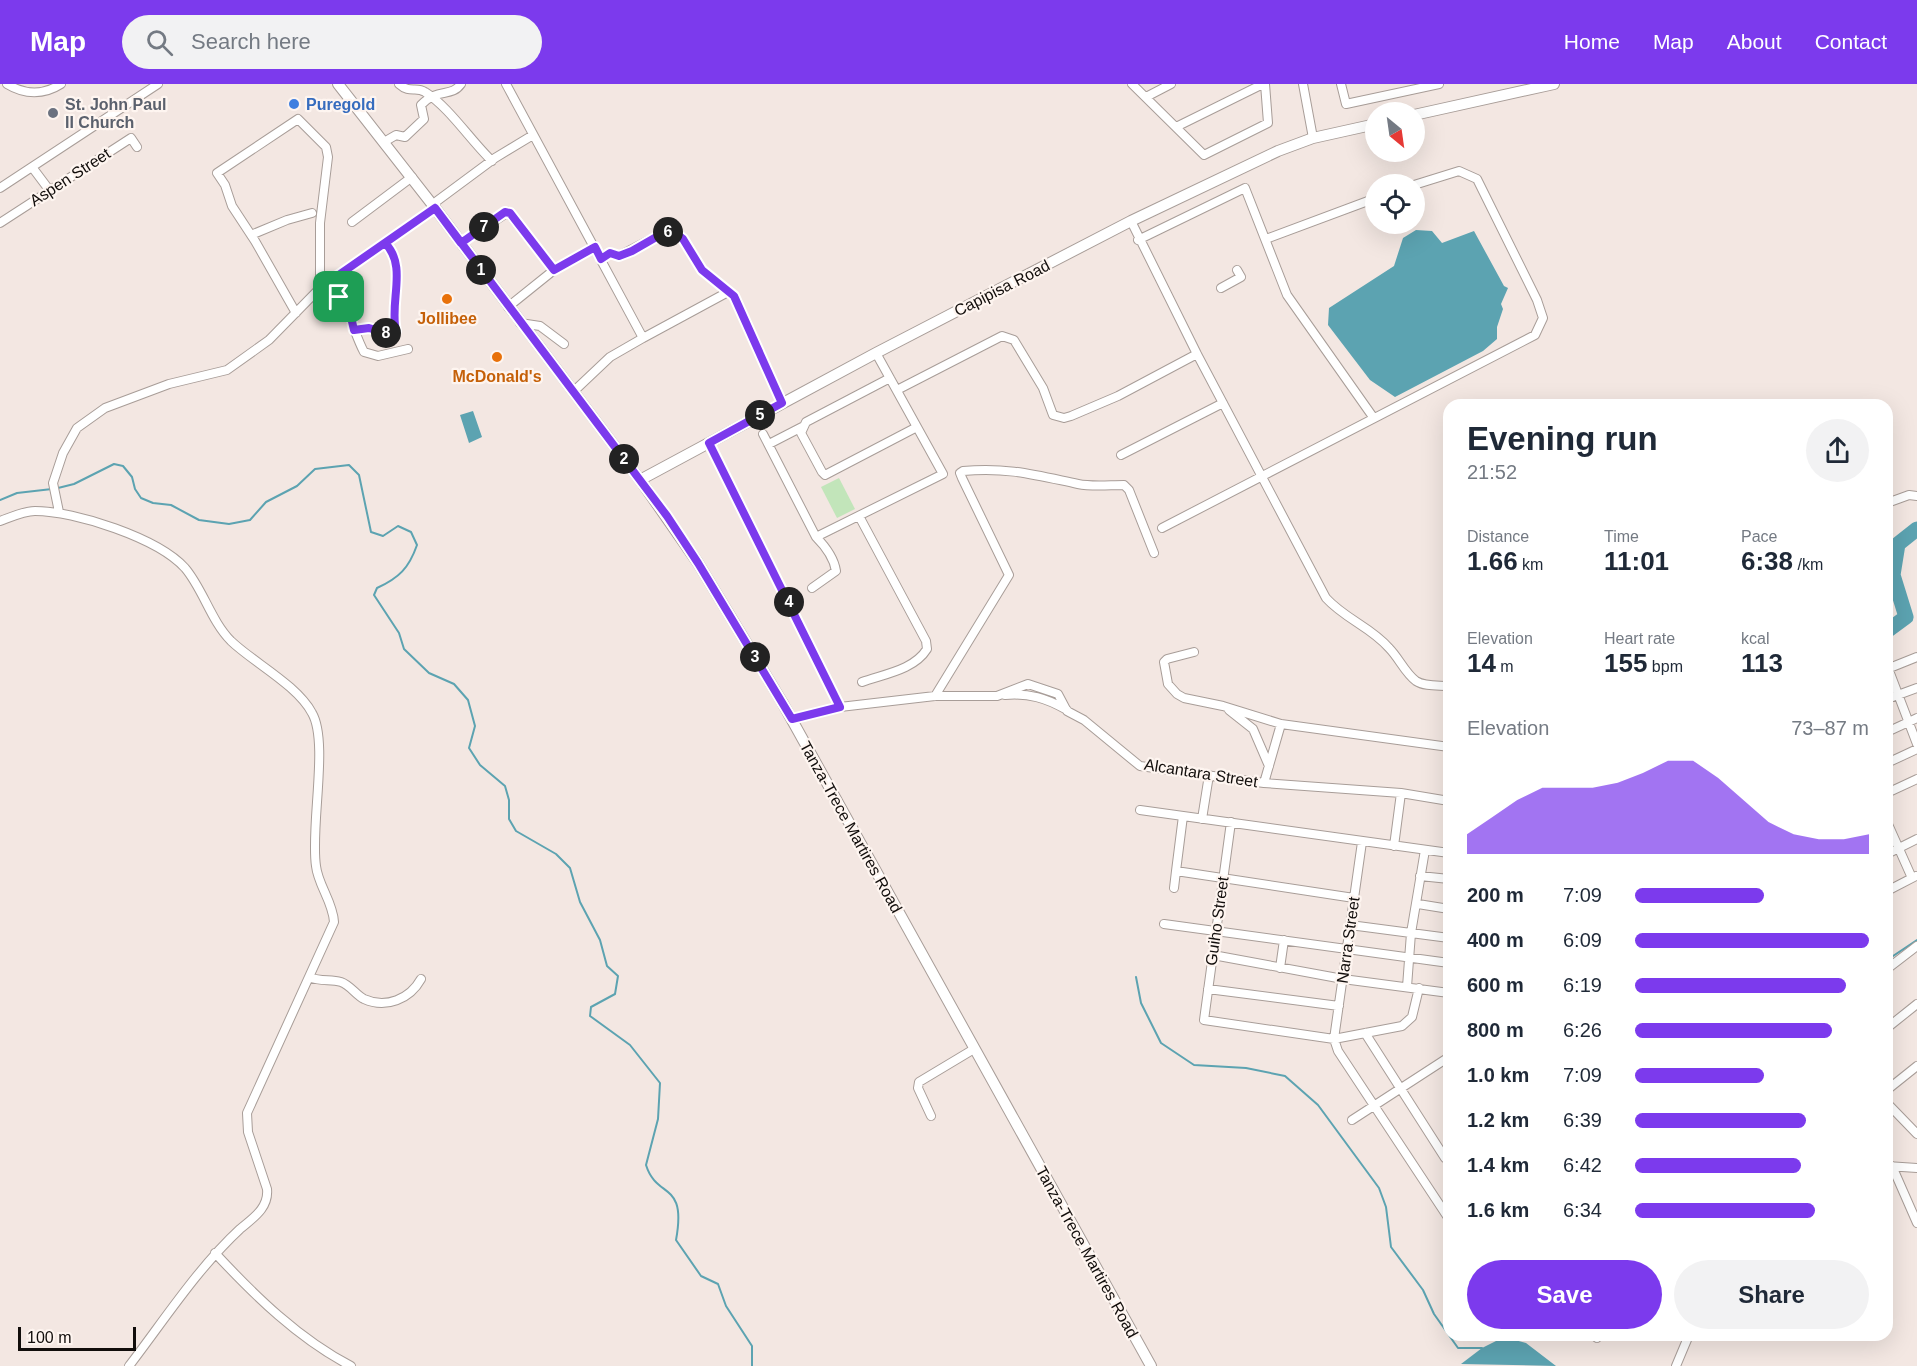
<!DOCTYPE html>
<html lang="en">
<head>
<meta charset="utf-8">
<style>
	:root { --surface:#fff; --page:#f2f2f3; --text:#1f2937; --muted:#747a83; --accent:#7c3aed }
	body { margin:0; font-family:Helvetica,sans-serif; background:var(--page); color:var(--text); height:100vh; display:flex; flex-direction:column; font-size:22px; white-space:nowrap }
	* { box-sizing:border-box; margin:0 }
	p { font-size:20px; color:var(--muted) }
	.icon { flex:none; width:33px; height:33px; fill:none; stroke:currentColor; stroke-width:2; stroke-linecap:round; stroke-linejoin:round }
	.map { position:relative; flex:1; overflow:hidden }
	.sheet { position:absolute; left:1443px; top:315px; width:450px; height:942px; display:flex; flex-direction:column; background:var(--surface); border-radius:18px; box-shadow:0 6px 24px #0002 }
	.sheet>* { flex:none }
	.needle { width:39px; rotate:151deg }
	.tools { position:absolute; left:1365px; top:18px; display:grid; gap:12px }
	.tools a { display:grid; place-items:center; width:60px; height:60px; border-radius:50%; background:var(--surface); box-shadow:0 6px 24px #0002; font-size:30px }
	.scale { position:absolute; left:18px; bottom:15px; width:118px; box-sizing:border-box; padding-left:6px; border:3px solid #110d0b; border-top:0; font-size:16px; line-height:21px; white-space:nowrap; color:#110d0b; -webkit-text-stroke:4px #fef5f0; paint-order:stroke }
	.pin { position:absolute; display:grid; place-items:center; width:51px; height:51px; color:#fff; margin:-26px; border-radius:12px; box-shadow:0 3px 9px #0006 }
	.km { position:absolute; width:30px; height:30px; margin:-15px; border-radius:50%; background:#222; color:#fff; font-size:16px; line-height:30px; text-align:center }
	.round { display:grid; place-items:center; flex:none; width:63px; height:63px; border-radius:32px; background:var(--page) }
	.head { display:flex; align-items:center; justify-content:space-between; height:102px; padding:0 24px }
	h1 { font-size:33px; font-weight:600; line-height:45px }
	.stats { display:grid; grid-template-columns:repeat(3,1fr); gap:9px; height:102px; padding:6px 24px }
	.stats div { display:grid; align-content:center }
	.stats b { font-size:26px; font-weight:600 }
	.stats small { font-size:16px; font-weight:400 }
	.stats p { font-size:16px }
	.chart { height:168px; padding:12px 24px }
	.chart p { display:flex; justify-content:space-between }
	.chart svg { width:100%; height:108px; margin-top:6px; fill:var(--accent); opacity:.7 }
	.cta { display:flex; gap:12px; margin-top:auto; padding:12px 24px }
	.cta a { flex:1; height:69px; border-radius:36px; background:var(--accent); color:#fff; font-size:24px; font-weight:600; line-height:69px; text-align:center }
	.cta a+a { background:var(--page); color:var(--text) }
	ul { padding:0 24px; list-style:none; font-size:20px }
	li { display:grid; grid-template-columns:96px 72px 1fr; align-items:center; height:45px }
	li i { height:15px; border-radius:8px; background:var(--accent) }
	header { display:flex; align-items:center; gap:36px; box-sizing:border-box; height:84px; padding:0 30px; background:var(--accent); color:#fff }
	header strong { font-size:28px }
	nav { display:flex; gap:33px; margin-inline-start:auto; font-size:21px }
	.search { width:420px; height:54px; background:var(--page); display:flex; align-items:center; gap:15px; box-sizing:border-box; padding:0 21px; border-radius:33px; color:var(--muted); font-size:22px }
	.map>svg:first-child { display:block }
</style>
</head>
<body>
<header>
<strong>Map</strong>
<div class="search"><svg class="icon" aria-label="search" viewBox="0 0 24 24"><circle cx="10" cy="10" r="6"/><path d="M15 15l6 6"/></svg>Search here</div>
<nav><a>Home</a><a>Map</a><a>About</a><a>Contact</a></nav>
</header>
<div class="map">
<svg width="1917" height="1282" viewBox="0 0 1917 1282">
	<rect width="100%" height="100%" fill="#f3e7e2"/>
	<path fill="#c2e5ba" d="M839,394l16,31 -18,9 -16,-31z"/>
	<path fill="#5ca3b1" d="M1416,146l16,1 10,12 32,-12 30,55 4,2 -7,16 2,5 -6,18v12l-14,12 -88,46 -25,-17 -42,-55 1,-17 65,-42 9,-28z
		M473,327l9,26 -13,6 -9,-28z
		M1504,1253l22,6 30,23 -95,-2 21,-16z"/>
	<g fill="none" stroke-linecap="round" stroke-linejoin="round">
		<path stroke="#5ca3b1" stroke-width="2" d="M58,404l16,-4 40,-20 9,2 9,11 3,12 6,9 12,5 18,2 28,15 30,4 21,-4 16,-18 31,-16 18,-17 34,-4 10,10 12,57 12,4 15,-10 13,6 6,13c-8,23 -18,33 -40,43l-3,7 25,38 5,16 25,24 25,11 14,16 7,26 -6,22 11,17 25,21 4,14v19l7,12 40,23 14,14 10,34 20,38 7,26 11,10 -3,18 -24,13 -1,9 40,29 30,38 -2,36 -12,46c11,35 41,15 30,75l25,36 17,8 8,22 26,40v20
			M0,416l17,-7 35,-4
			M1887,876l30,-20
			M1136,893l5,26 20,40 33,22 52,3 39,8 33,29 61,83 7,19 5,40 32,43 11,24 24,34h24"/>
		<path stroke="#5ca3b1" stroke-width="15" d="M1887,547l19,-14 -13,-42 5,-31 19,-15"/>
		<defs>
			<path id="minor" d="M7,0c18,11 37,11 54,0
				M399,0c11,10 17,2 26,8 24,15 46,49 67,69
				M506,0l137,254 85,-46 6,4 48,107
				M1132,0l72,71 64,-32 -3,-39
				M1303,0l10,54
				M1341,0l5,20 93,-20
				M1146,13l25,-13
				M1176,43l87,-43
				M384,58l12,-7 9,2 19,-18 -3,-14c17,-18 30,-7 40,-21
				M32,83l18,24
				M0,104l158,-104
				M1131,137l66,133 129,244c19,21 45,29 63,50 10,10 16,25 27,33 9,6 23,4 33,5
				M352,138l60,-45
				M0,139l131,-85 6,9
				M251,151l36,-15 25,-7
				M1266,155l110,-41
				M1138,156l107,-52 42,107 86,122
				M461,159l47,-31 46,58
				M601,175l9,-6 9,3 46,-24h9l9,7 19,31 26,22
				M320,204l115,-80 2,-7 58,-43 38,-23
				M1221,204l20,-11 -4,-7
				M508,223l46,-37 41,-23
				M296,229l-41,-72 -23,-35 -7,-21 -8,-12 81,-54 28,28 2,10 -8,66v65
				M520,239l20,3 24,18
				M354,246l15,-2 23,7 4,-4c-7,-29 12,-65 -11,-88
				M890,294l-84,44 -5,11 21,39 3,3 92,-48
				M897,306l105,-54 12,4 29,48 10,27 11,3 7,-2 47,-20 79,-42
				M573,308l37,-35 33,-19
				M763,350l53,103c9,9 18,21 20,34l-24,17
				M709,359l131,264
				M769,360l33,-17
				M1121,371l102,-52
				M1887,419l22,-8 8,1
				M59,428l-6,-29 10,-30 14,-25 28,-20 64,-24 58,-14 42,-30 51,-52c31,12 30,38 44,64l14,4 30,-7
				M859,432l67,125 1,8c-13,21 -43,25 -65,33
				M0,437c11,-4 24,-10 35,-10 40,0 123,27 150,57 18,21 26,53 46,73 23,22 66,44 81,72 17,29 -2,114 4,153 2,19 17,36 18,56l-87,191 1,19 19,57c2,19 -14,29 -27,40 -43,40 -75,90 -111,137
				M1162,444l373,-193 8,-17 -6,-18 -60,-121 -18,-8 -45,14
				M816,453l127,-63 -67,-121
				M1194,568l-27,7 -3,3 4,22 9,10 7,4 39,8 58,18 168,23
				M1888,584l29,76
				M1887,585l30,-12
				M1005,611c24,-2 41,3 62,15
				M935,612l74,-121 -47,-97 -2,-5 3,-2c45,-4 72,4 115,13 14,3 31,1 46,1l5,5 25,63
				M1887,615l30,-11
				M1229,626l24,19 16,37
				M792,635l48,-12 95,-11h62l31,-12 30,10 9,17 17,9 56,46 124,17 137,10 48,8
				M1887,648l30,-14
				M1887,679l30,-14
				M1264,699l17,-59
				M1887,709l30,-14
				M1140,726l309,43
				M1202,735l7,-44
				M1231,738l-27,198 130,19 4,12 111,168
				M1887,738l25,56
				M1362,758l-28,197 68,-13 10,-9 7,-29
				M1394,762l7,-53
				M1887,770l30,-15
				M1176,787l7,-55
				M1420,792l29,3
				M1174,804l2,-17 178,27
				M1887,807l29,-15
				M1418,820l31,5
				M1164,840l285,39
				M1350,841l99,13
				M1213,871l130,24 106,14
				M1280,884l4,-28
				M1887,885l30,-23
				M309,893c12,5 21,2 32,5 9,3 15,13 23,17 22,10 46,0 57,-20
				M1407,903l4,-54 14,-83
				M1208,905l131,17
				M1887,944l30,-24
				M1365,949l80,125
				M1887,1006l30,-24
				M1887,1019l30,31
				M931,1032l-13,-28 1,-6 55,-33
				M1352,1036l97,-63
				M1887,1082l30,2
				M1892,1082l25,57
				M215,1169c40,43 84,86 136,113
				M1593,1251l4,3
				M1676,1282l13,-31"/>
			<path id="major" d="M338,0l97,124 208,276 55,79 84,139 369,664
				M1414,31l140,-31
				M640,396l236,-127 255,-132 147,-70 35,-13 63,-14"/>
		</defs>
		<use href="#minor" stroke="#a89d98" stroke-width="10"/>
		<use href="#major" stroke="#a89d98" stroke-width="12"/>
		<use href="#minor" stroke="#fff" stroke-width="8"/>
		<use href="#major" stroke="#fff" stroke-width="10"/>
	</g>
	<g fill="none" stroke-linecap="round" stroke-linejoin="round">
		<defs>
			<path id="route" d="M339,213l-19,-9 115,-80 232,308 31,47 94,156 48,-12 -131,-264 73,-40 -48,-107 -32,-26 -19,-31 -9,-7h-9l-33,19 -13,5 -9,-3 -9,6 -6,-12 -41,23 -44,-57 -5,-1 -44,31 -26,-35 -50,35c23,23 4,59 11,88l-4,4 -23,-7 -15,2 -4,-17 -11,-16"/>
		</defs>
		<use href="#route" stroke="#fff" stroke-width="12"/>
		<use href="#route" stroke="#7c3aed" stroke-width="8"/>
	</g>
	<circle fill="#3f7fe0" stroke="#fef5f0" stroke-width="2" cx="294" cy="20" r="6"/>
	<circle fill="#6b7280" stroke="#fef5f0" stroke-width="2" cx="53" cy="29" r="6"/>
	<g fill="#e8710a" stroke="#fef5f0" stroke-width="2">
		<circle cx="447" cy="215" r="6"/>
		<circle cx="497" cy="273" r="6"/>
	</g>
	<g text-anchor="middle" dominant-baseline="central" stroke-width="4.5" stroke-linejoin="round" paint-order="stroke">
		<g font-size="16" font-weight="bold" fill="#5b616d" stroke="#fef5f0" text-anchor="start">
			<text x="65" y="20">St. John Paul<tspan x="65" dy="18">II Church</tspan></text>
		</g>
		<g font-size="16" font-weight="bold" fill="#366cbe" stroke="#fef5f0" text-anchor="start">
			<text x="306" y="20">Puregold</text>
		</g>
		<g font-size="16" fill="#110d0b" stroke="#fef5f0">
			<text transform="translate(70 93) rotate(-33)">Aspen Street</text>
			<text transform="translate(1002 204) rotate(-27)">Capipisa Road</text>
			<text transform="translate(1201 689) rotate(9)">Alcantara Street</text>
			<text transform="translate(851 743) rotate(61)">Tanza-Trece Martires Road</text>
			<text transform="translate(1217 837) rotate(-82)">Guiho Street</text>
			<text transform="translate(1348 856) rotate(-82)">Narra Street</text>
			<text transform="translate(1087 1168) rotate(61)">Tanza-Trece Martires Road</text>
		</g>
		<g font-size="16" font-weight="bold" fill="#c56008" stroke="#fef5f0">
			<text x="447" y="234">Jollibee</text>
			<text x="497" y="292">McDonald's</text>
		</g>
	</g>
</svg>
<div class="tools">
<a><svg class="needle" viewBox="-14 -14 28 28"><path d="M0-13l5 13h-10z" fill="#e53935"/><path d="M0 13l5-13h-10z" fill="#747a83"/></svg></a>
<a><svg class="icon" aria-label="locate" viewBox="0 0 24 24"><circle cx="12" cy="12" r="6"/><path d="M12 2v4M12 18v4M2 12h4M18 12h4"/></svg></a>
</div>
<div class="scale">100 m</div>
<div class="pin" style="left:339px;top:213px;background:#1e9e55"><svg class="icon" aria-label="arrive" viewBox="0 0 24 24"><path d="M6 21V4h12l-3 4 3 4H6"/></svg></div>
<b class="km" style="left:481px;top:186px">1</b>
<b class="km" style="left:624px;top:375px">2</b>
<b class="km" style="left:755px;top:573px">3</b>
<b class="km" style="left:789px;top:518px">4</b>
<b class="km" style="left:760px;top:331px">5</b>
<b class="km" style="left:668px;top:148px">6</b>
<b class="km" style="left:484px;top:143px">7</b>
<b class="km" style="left:386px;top:249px">8</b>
<section class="sheet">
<div class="head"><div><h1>Evening run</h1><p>21:52</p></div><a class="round"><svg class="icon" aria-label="share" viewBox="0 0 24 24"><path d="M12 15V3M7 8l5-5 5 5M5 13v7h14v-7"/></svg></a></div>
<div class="stats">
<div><p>Distance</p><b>1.66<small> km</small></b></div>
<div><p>Time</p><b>11:01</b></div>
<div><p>Pace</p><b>6:38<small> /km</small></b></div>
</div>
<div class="stats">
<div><p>Elevation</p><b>14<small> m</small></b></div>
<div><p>Heart rate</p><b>155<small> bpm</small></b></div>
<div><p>kcal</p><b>113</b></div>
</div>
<div class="chart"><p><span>Elevation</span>73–87 m</p>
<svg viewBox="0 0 160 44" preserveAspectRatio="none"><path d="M0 44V36L10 29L20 22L30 17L40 17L50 17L60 15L70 11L80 6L90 6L100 13L110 22L120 31L130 36L140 38L150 38L160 36V44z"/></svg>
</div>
<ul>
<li><b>200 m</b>7:09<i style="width:55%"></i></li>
<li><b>400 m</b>6:09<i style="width:100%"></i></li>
<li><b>600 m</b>6:19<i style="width:90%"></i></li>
<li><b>800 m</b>6:26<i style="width:84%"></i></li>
<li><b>1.0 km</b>7:09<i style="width:55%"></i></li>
<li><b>1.2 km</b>6:39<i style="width:73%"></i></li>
<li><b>1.4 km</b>6:42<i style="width:71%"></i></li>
<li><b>1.6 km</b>6:34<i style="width:77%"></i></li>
</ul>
<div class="cta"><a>Save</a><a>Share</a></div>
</section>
</div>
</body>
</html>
